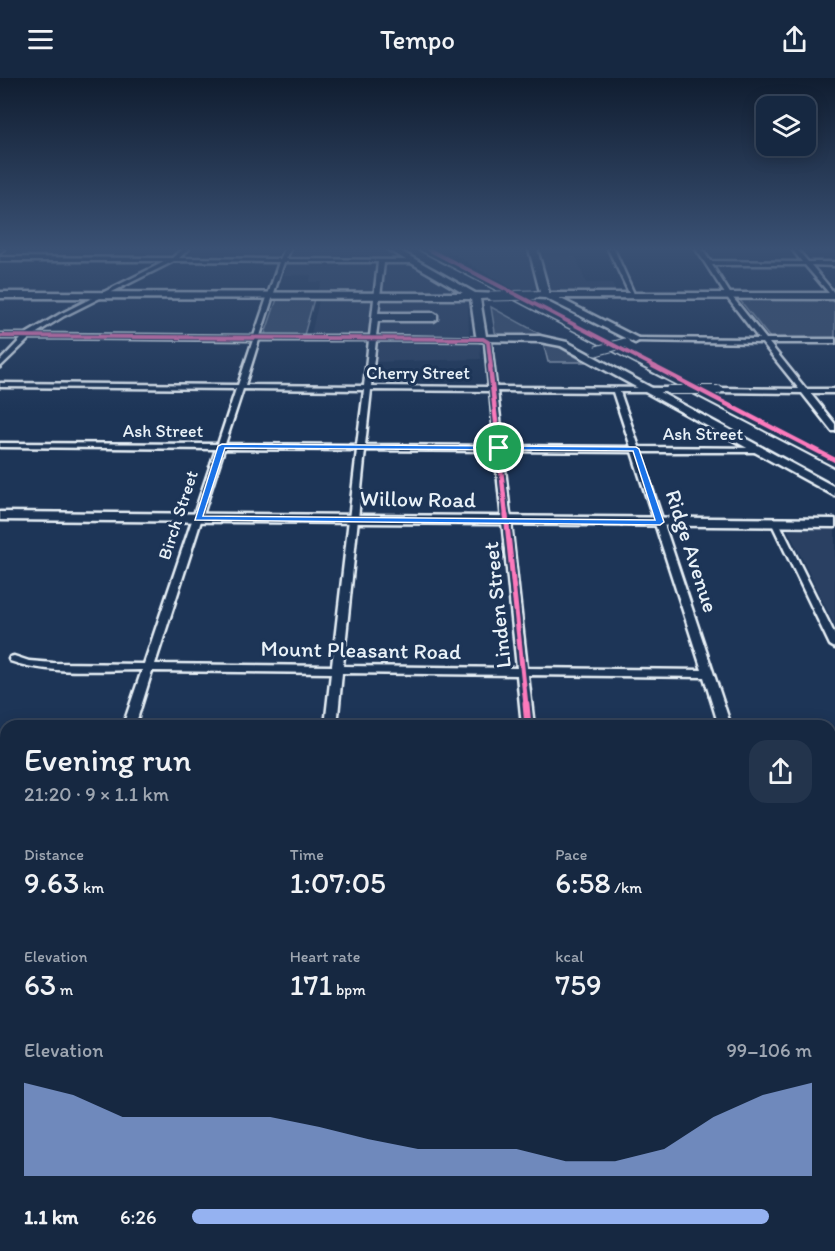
<!DOCTYPE html>
<html lang="en">
<head>
<meta charset="utf-8">
<style>
	:root { --surface:#162841; --page:#23344c; --text:#f1f3f6; --muted:#9ea6b1; --line:#35445a; --accent:#95b2f1 }
	body { margin:0; font-family:Itim,sans-serif; background:var(--page); color:var(--text); height:100vh; display:flex; flex-direction:column; font-size:22px; white-space:nowrap }
	* { box-sizing:border-box; margin:0 }
	p { font-size:20px; color:var(--muted) }
	.icon { flex:none; width:33px; height:33px; fill:none; stroke:currentColor; stroke-width:2; stroke-linecap:round; stroke-linejoin:round }
	.map { position:relative; flex:1; overflow:hidden }
	.side { position:absolute; left:0px; top:642px; width:836px; height:531px; display:flex; flex-direction:column; background:var(--surface); border-radius:18px 18px 0 0; box-shadow:0 3px 15px #0003,0 0 0 2px var(--line) }
	.side>* { flex:none }
	.controls { position:absolute; left:756px; top:18px; display:grid; gap:12px }
	.controls a { display:grid; place-items:center; width:60px; height:60px; border-radius:12px; background:var(--surface); box-shadow:0 3px 15px #0003,0 0 0 2px var(--line); font-size:30px }
	.pin { position:absolute; display:grid; place-items:center; width:51px; height:51px; color:#fff; margin:-26px; border:3px solid #fff; border-radius:50%; box-shadow:0 2px 6px #0007 }
	.round { display:grid; place-items:center; flex:none; width:63px; height:63px; border-radius:18px; background:var(--page) }
	.headline { display:flex; align-items:center; justify-content:space-between; height:102px; padding:0 24px }
	h1 { font-size:33px; font-weight:600; line-height:45px }
	.stats { display:grid; grid-template-columns:repeat(3,1fr); gap:9px; height:102px; padding:6px 24px }
	.stats div { display:grid; align-content:center }
	.stats b { font-size:30px; font-weight:600 }
	.stats small { font-size:16px; font-weight:400 }
	.stats p { font-size:16px }
	.chart { height:168px; padding:12px 24px }
	.chart p { display:flex; justify-content:space-between }
	.chart svg { width:100%; height:108px; margin-top:6px; fill:var(--accent); opacity:.7 }
	ul { padding:0 24px; list-style:none; font-size:20px }
	li { display:grid; grid-template-columns:96px 72px 1fr; align-items:center; height:45px }
	li i { height:15px; border-radius:8px; background:var(--accent) }
	header { display:flex; justify-content:space-between; align-items:center; height:78px; padding:0 24px; background:var(--surface); font-size:27px; font-weight:600 }
	.map>svg:first-child { display:block }
</style>
</head>
<body>
<header><svg class="icon" aria-label="menu" viewBox="0 0 24 24"><path d="M4 6h16M4 12h16M4 18h16"/></svg>Tempo<svg class="icon" aria-label="share" viewBox="0 0 24 24"><path d="M12 15V3M7 8l5-5 5 5M5 13v7h14v-7"/></svg></header>
<div class="map">
<svg width="835" height="1173" viewBox="0 0 835 1173">
	<rect width="100%" height="100%" fill="#1d3557"/>
	<filter id="ink" filterUnits="userSpaceOnUse"><feTurbulence type="fractalNoise" baseFrequency=".0167" numOctaves="2"/><feDisplacementMap in="SourceGraphic" scale="12" xChannelSelector="R" yChannelSelector="G"/><feConvolveMatrix kernelMatrix="1 2 1 2 8 2 1 2 1" color-interpolation-filters="sRGB"/></filter>
	<g filter="url(#ink)">
		<path fill="#2a4162" d="M293,171h89l78,45 8,8 1,33 11,8 1,16 -111,3 3,-24h-63l10,-41 -3,-1 4,-14h-12l2,-7h-27z
			M444,171l86,1 1,6h45l10,27h26l4,9h-98z
			M787,450h48v98z"/>
		<path fill="#374d6c" stroke="#909fb2" stroke-width="1.5" d="M277,221h37l-10,36 -39,-1z
			M739,221h94l2,3v36h-65z
			M491,229l51,28h-45l-2,-3z
			M543,264l14,4 28,16h-37z"/>
		<g fill="none" stroke-linecap="round" stroke-linejoin="round">
			<defs>
				<path id="street" d="M0,171h4l-4,4z
					M183,171h6l-10,9 101,1 5,-10h6l-5,10 127,1v2l-2,1h-27l-6,50h56l3,2v4l-3,2h-56l-2,15 109,2 6,4 5,45 177,1 1,2 -4,2h-50l19,55 122,1 1,2 -4,2h-118l91,274h-12l-15,-49 -176,-2 6,51h-12l-5,-51 -175,-2 -5,53h-12l6,-53 -179,-2 -17,55h-12l19,-56c-41,0 -94,5 -132,-9l-1,-2 1,-2 4,-1 15,5 24,2 91,1 72,-215 -216,-2v-4l218,1 18,-55 -236,-2v-4l238,2 15,-45 -223,-2 -30,29v-6l22,-23h-22v-4h26l34,-20 106,-53h-166v-4l172,1zM174,183l105,1 -25,74 -219,-2 29,-18zM284,184h94l-8,74h-110zM259,262h110l-5,46 -119,-1zM376,262l106,1 3,2 4,44 -118,-1zM243,311l121,1 -7,55 -132,-1zM371,312l119,1 5,55 -130,-1zM497,313l116,1 18,55 -128,-1zM224,371l133,1 -25,216 -177,-2zM365,372l130,1 22,217 -174,-2zM503,373l129,1 70,218 -175,-2z
					M608,171h6l21,47 -5,-1z
					M696,171h6l8,12 92,1 -10,-13h5l11,13h27v4l-24,-1 24,29v6l-30,-35h-93l21,33 33,41h69v4h-66l37,46h29v4h-25l25,31v7h-3l-30,-38 -87,-1 -1,-2 4,-2 81,1 -37,-46 -129,-2v-2l2,-1 124,1 -30,-39z
					M776,443l4,3 55,111v13l-5,-3 -58,-121z
					M0,806h6v10h-6z
					M830,959l5,2v30l-5,-2z
					M6,1010v31l-6,3v-30z
					M266,1167h18l-1,6h-18z
					M574,1167h18v6h-18z"/>
				<path id="secondary" d="M387,171h10l78,44 21,1v4l-16,1 6,37h54l27,6 268,145v9l-274,-150 -21,-4 -60,-1 -4,-6 -5,-36 -471,-1v-6l463,1z
					M529,171h8l12,44h286v6l-276,-1 79,40 2,2 -5,3 -90,-45 -16,-1v-4l11,-1z
					M0,434l835,7v8l-835,-7z"/>
			</defs>
			<use href="#street" stroke="#e8f1f8" stroke-width="5"/>
			<use href="#secondary" stroke="#e8f1f8" stroke-width="5"/>
			<use href="#street" fill="#1d3557" fill-rule="evenodd"/>
			<use href="#secondary" fill="#1d3557" fill-rule="evenodd"/>
			<path stroke="#e8f1f8" stroke-width="1.5" d="M416,171l226,118"/>
			<path stroke="#e8f1f8" stroke-width="2" d="M639,288l196,102"/>
			<defs>
				<path id="street-bridge" d="M670,312h48"/>
				<path id="secondary-bridge" d="M493,218l39,-1
					M596,273l29,-8"/>
			</defs>
			<use href="#street-bridge" stroke="#e8f1f8" stroke-width="10" stroke-linecap="butt"/>
			<use href="#secondary-bridge" stroke="#e8f1f8" stroke-width="11" stroke-linecap="butt"/>
			<use href="#street-bridge" stroke="#1d3557" stroke-width="8"/>
			<use href="#secondary-bridge" stroke="#1d3557" stroke-width="9"/>
			<defs>
				<path id="cycleway-far3" d="M428,171l228,118
					M0,258l483,3 5,3 3,25"/>
				<path id="cycleway-far2" d="M490,288l16,150
					M653,288l182,94"/>
				<path id="cycleway-far1" d="M506,437l20,190"/>
				<path id="cycleway" d="M526,626l2,22"/>
			</defs>
			<use href="#cycleway-far3" stroke="#1d3557" stroke-width="6"/>
			<use href="#cycleway-far2" stroke="#1d3557" stroke-width="8"/>
			<use href="#cycleway-far1" stroke="#1d3557" stroke-width="9"/>
			<use href="#cycleway" stroke="#1d3557" stroke-width="10"/>
			<use href="#cycleway-far3" stroke="#fd7abc" stroke-width="4"/>
			<use href="#cycleway-far2" stroke="#fd7abc" stroke-width="4.5"/>
			<use href="#cycleway-far1" stroke="#fd7abc" stroke-width="5"/>
			<use href="#cycleway" stroke="#fd7abc" stroke-width="7"/>
		</g>
	</g>
	<linearGradient id="sky" x2="0" y2="1"><stop stop-color="#101d30"/><stop offset="0.51" stop-color="#3a5174"/><stop offset="1" stop-color="#3a5174" stop-opacity="0"/></linearGradient>
	<rect width="835" height="335" fill="url(#sky)"/>
	<path fill="#1a73e8" stroke="#fff" stroke-width="1.5" fill-rule="evenodd" d="M222,366l414,3 3,2 25,73 -4,3 -465,-5 23,-74zM225,370l408,3 22,69 -452,-4z"/>
	<g text-anchor="middle" dominant-baseline="central" stroke-width="6" stroke-linejoin="round" paint-order="stroke">
		<g font-size="18" fill="#e8f1f8" stroke="#1d3557">
			<text x="418" y="295">Cherry Street</text>
			<text x="163" y="353">Ash Street</text>
			<text x="703" y="356">Ash Street</text>
			<text transform="translate(178 437) rotate(-72)">Birch Street</text>
		</g>
		<g font-size="22" fill="#e8f1f8" stroke="#1d3557">
			<text transform="translate(418 421) rotate(1)">Willow Road</text>
			<text transform="translate(692 473) rotate(72)">Ridge Avenue</text>
			<text transform="translate(497 527) rotate(-96)">Linden Street</text>
			<text transform="translate(361 572) rotate(1)">Mount Pleasant Road</text>
		</g>
	</g>
</svg>
<div class="controls">
<a><svg class="icon" aria-label="layers" viewBox="0 0 24 24"><path d="M12 4l9 5-9 5-9-5zM3 14l9 5 9-5"/></svg></a>
</div>
<div class="pin" style="left:499px;top:370px;background:#1e9e55"><svg class="icon" aria-label="arrive" viewBox="0 0 24 24"><path d="M6 21V4h12l-3 4 3 4H6"/></svg></div>
<section class="side">
<div class="headline"><div><h1>Evening run</h1><p>21:20 · 9 × 1.1 km</p></div><a class="round"><svg class="icon" aria-label="share" viewBox="0 0 24 24"><path d="M12 15V3M7 8l5-5 5 5M5 13v7h14v-7"/></svg></a></div>
<div class="stats">
<div><p>Distance</p><b>9.63<small> km</small></b></div>
<div><p>Time</p><b>1:07:05</b></div>
<div><p>Pace</p><b>6:58<small> /km</small></b></div>
</div>
<div class="stats">
<div><p>Elevation</p><b>63<small> m</small></b></div>
<div><p>Heart rate</p><b>171<small> bpm</small></b></div>
<div><p>kcal</p><b>759</b></div>
</div>
<div class="chart"><p><span>Elevation</span>99–106 m</p>
<svg viewBox="0 0 160 44" preserveAspectRatio="none"><path d="M0 44V6L10 11L20 20L30 20L40 20L50 20L60 24L70 29L80 33L90 33L100 33L110 38L120 38L130 33L140 20L150 11L160 6V44z"/></svg>
</div>
<ul>
<li><b>1.1 km</b>6:26<i style="width:93%"></i></li>
</ul>
</section>
</div>
</body>
</html>
